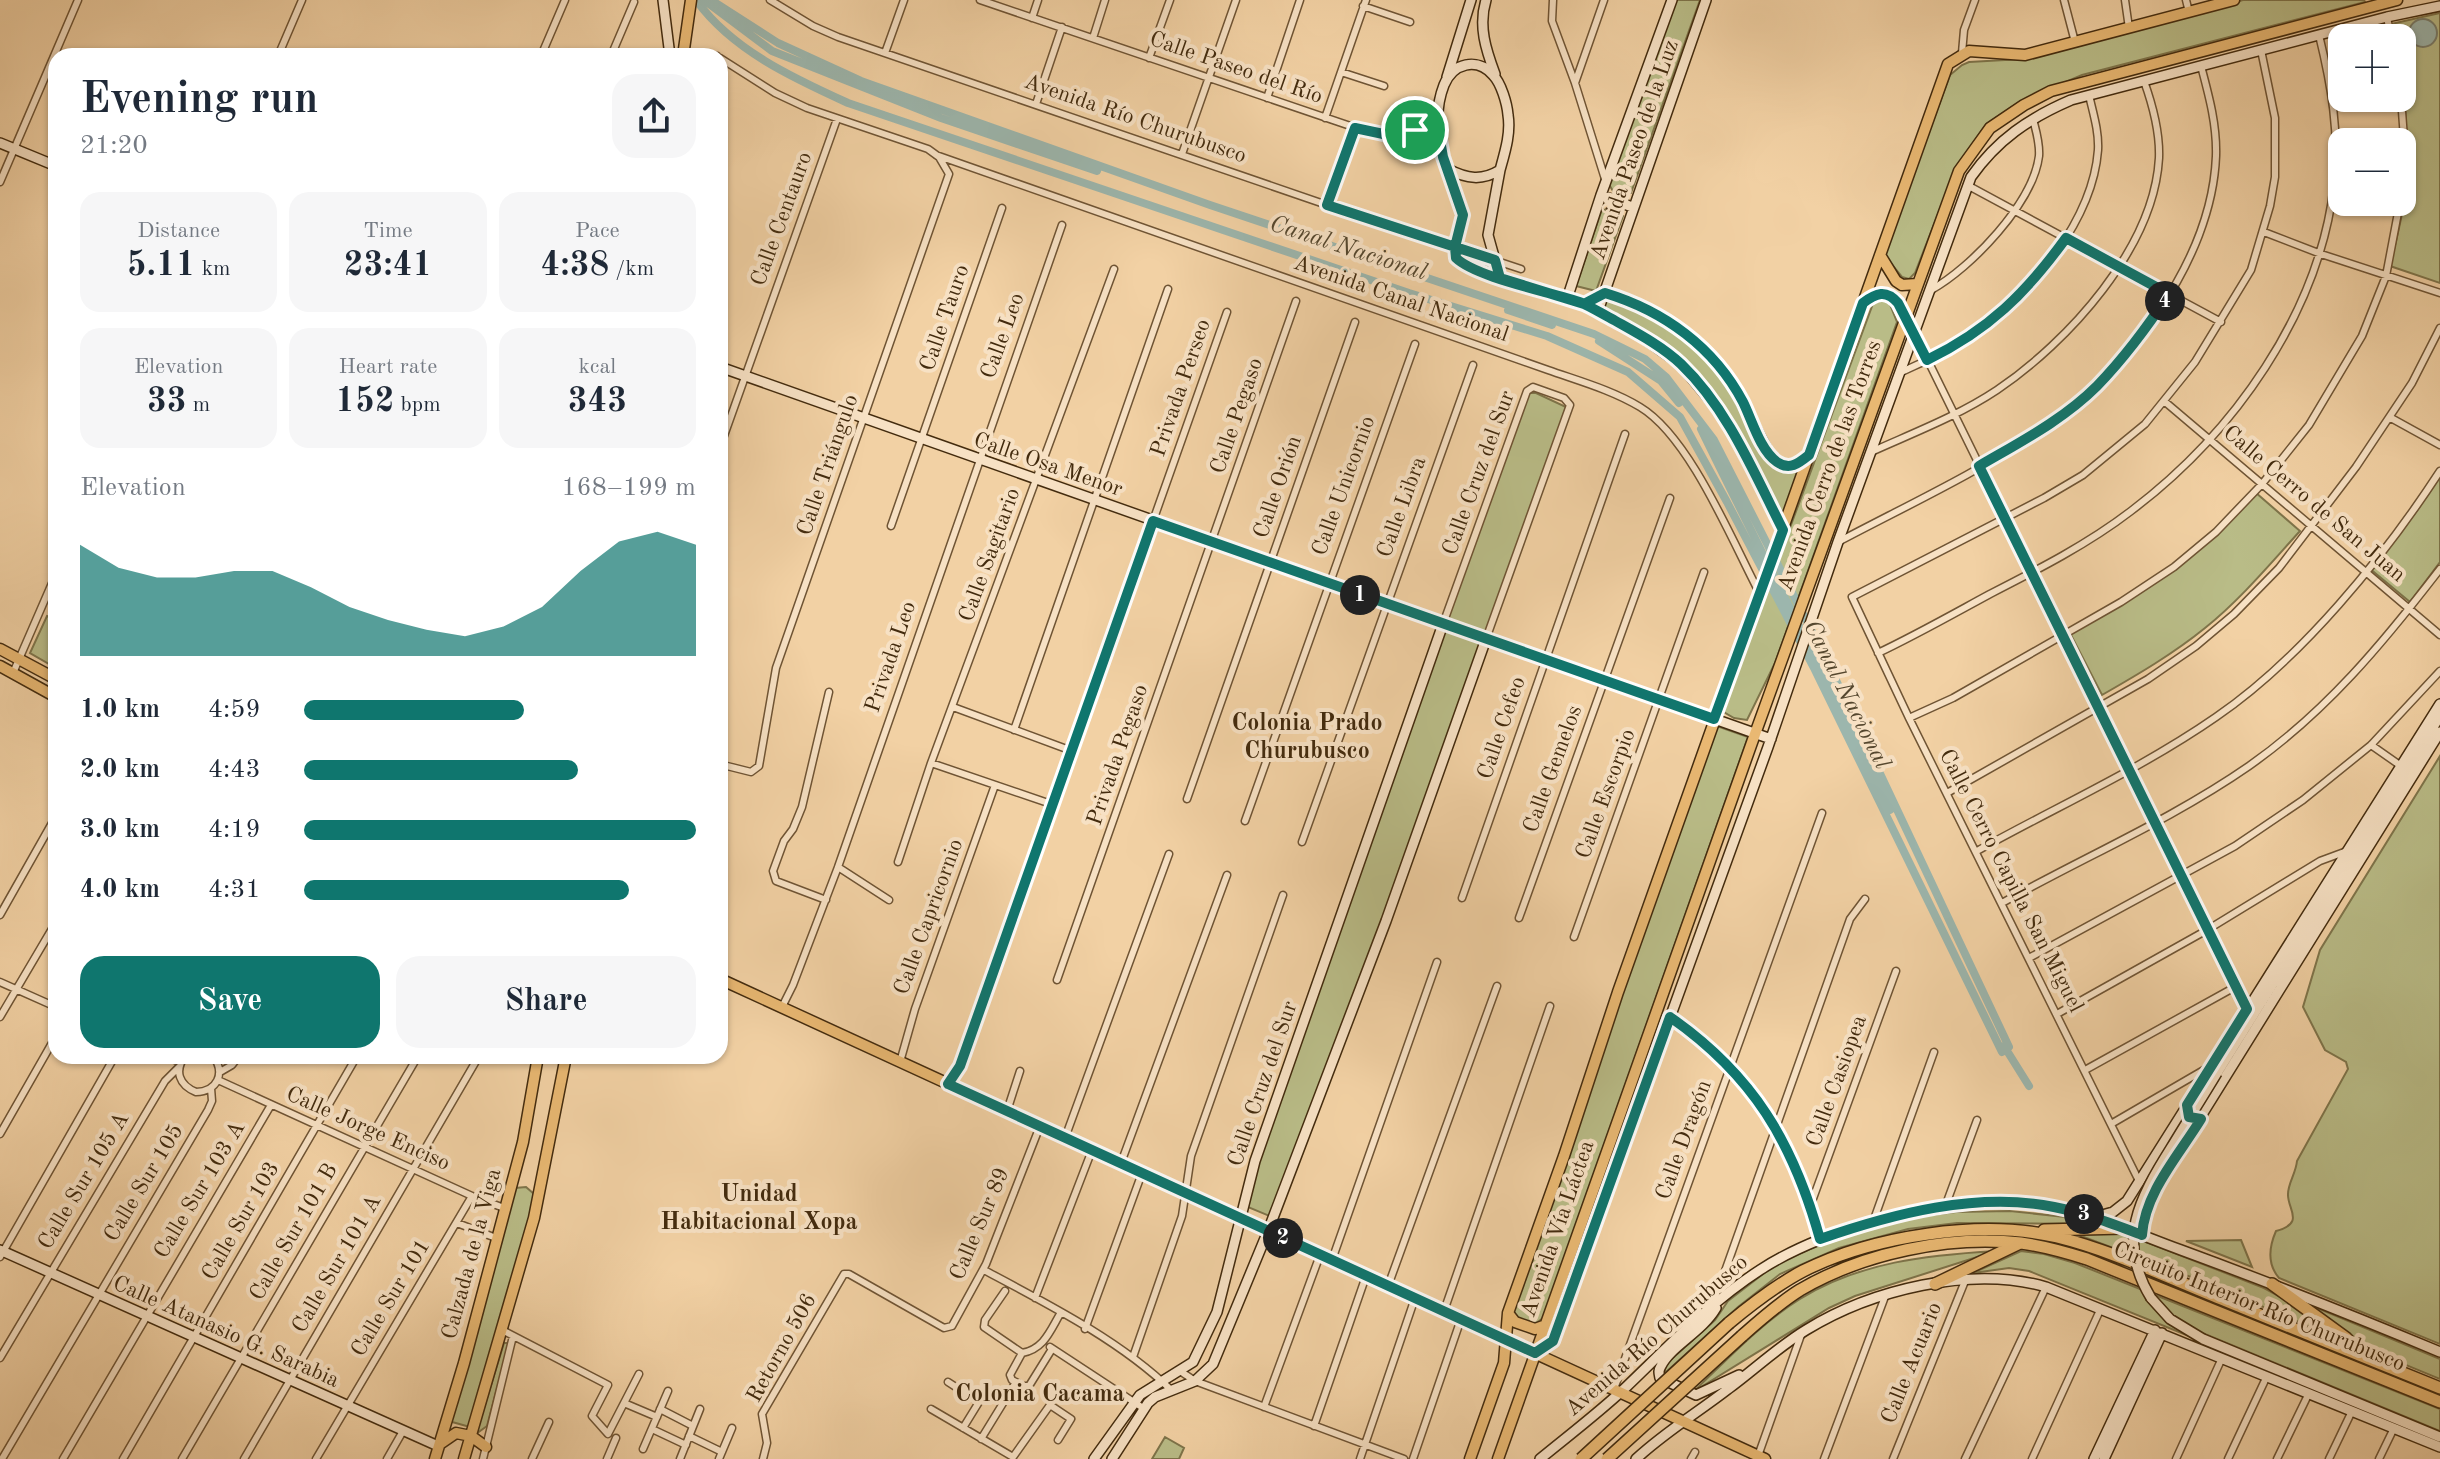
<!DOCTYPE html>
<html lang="en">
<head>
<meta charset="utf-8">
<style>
	:root { --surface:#fff; --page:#f6f6f7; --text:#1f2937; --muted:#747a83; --accent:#0f766e }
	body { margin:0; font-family:"Old Standard TT",serif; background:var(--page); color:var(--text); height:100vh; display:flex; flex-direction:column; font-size:30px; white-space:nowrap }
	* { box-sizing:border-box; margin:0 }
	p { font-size:26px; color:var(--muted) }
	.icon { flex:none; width:44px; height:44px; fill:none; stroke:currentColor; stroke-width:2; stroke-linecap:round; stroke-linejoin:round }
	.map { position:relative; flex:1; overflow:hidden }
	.drawer { position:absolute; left:48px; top:48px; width:680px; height:1016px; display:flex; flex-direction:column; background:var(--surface); border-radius:24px; box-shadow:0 2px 6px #0004 }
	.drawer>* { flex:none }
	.fabs { position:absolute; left:2328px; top:24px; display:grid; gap:16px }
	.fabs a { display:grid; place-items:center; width:88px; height:88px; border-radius:16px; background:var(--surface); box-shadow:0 2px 6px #0004; font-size:40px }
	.pin { position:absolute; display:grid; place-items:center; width:68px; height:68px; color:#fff; margin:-34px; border:4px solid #fff; border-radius:50%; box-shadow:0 2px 8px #0007 }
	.km { position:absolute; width:40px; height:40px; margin:-20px; border-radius:50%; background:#222; color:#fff; font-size:22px; line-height:40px; text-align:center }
	.round { display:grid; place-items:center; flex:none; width:84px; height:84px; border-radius:24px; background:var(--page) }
	.summary { display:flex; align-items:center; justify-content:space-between; height:136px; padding:0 32px }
	h1 { font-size:44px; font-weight:600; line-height:60px }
	.metrics { display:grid; grid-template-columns:repeat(3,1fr); gap:12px; height:136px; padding:8px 32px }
	.metrics div { display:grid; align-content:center; border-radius:20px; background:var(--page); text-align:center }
	.metrics b { font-size:34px; font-weight:600 }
	.metrics small { font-size:22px; font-weight:400 }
	.metrics p { font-size:22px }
	.chart { height:224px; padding:16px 32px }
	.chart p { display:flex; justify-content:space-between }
	.chart svg { width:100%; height:144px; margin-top:8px; fill:var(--accent); opacity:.7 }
	.action { display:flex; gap:16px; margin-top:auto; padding:16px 32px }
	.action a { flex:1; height:92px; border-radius:24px; background:var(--accent); color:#fff; font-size:32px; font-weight:600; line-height:92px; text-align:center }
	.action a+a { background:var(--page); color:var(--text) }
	ul { padding:0 32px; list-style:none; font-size:26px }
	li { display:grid; grid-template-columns:128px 96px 1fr; align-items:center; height:60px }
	li i { height:20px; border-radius:10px; background:var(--accent) }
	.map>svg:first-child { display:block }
</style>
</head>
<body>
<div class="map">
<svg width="2440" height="1459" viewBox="0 0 2440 1459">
	<rect width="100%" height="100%" fill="#f2d1a4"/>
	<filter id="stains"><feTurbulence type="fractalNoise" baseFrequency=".0025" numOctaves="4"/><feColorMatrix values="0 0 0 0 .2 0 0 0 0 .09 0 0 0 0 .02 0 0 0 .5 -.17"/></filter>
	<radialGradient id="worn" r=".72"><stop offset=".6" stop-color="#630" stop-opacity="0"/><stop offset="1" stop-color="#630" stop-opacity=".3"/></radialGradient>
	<path fill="#b9bc87" stroke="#7e744a" stroke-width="2" d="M1674,0h26l-69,193 -15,3 -8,-13z
		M2243,0h121l1,2 -283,73 -61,26 -35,23 -30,44 -41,105 -6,6 -7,-2 -18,-22 66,-180 12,-10 7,-3 54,-3z
		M2440,13v270l-50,-17c8,-33 18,-70 17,-104 0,-41 -5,-82 -5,-124h-8l-3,-14z
		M1602,209l21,7 -27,75 -20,-5z
		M1887,297l10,25 -122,341 -28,57 -13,-2 -12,-7 152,-410z
		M1607,298c26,6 89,42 104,63 22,32 38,69 57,102l15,7 18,-2 -18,48 -61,-105 -41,-50 -78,-54z
		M1528,393h8l30,14 -84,242 -210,568 -29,-12 115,-334z
		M2440,475v87l-30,40 -41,-34 44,-52z
		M2255,492l45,39c-30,33 -60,69 -95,97 -32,26 -68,47 -103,67l-32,-62 105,-64z
		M47,616l9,4v48l-26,-15z
		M1714,725l34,12 -205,581 -9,7 -18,-7 -3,-10z
		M2440,756v588l-161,-66c-12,-14 -10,-31 -3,-47 30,-8 11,-22 12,-37 0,-11 8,-21 9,-33l51,-92 -2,-7 -21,-12 -22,-43 17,-57z
		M526,1187l8,7v10l-64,223 -25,-7 70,-232z
		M2010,1211l74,8 16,5 -143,-1 -49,6 -69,19 -59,26 -42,33 -73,66v-8l50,-45 13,-19 48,-37 61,-27 69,-19 50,-6z
		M2073,1233h50l141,55 22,12 56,40 -143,-60z
		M2241,1240l11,27 -66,-26z
		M1996,1251l-141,45 -26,12 -136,84c34,-32 67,-68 107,-93 59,-37 128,-44 196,-48z
		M2021,1251l23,3 31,9 365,146v22l-235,-97 -4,7 -172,-70 -20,-3 -36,5z
		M2310,1305l130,54v20l-73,-30z
		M504,1343h5l-22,83 -11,8z
		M1165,1437l19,11 -5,11h-27z"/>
	<path fill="#9cb6ad" stroke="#787e6d" stroke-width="2" d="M2409 33a14 14 0 1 1 28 0a14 14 0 1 1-28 0Z"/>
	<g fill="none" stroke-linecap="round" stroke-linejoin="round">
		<path stroke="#9cb6ad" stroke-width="8" d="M696,0c36,50 97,78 152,103l561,190 138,43 81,36 52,45 47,85 88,168 187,382 7,-5 -184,-390 -111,-217 -48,-63 -21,-18 -51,-25 -384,-129 -349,-124 -83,-38 -67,-43
			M704,0l68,51 169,67 156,53
			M1508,310l44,15
			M1599,341l62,40 18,22
			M1701,429c62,128 128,253 189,381
			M2004,1046l25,40"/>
		<defs>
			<path id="street" d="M770,0l43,26 25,11 489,168 194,64
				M980,0l391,133h31l35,-10
				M1553,0l-1,21 23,62 30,96
				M2064,0l11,42
				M2125,0l4,28
				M2186,0l3,12
				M1363,6l47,16
				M2387,17l4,21
				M1032,18l6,-18
				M1093,38l12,-38
				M885,53l19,-53
				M1962,53l2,-23 11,-30
				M278,56l24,-56
				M541,56l24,-56
				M611,56l23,-54
				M707,56h10
				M720,58l55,35 32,15 121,41 11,8 10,17 -173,494 -17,98 -8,6 -24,-6 -7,3
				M1149,58l21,-58
				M1341,72l43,14
				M1575,83l29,-83
				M1267,98l33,-98
				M2401,98l5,67 -4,26
				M1036,104l26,-77
				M1325,118l41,-118
				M1182,154l54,-154
				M936,155l612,215c31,11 64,20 92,37 50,30 92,134 120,187
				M0,182l78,-182
				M1967,185l254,137
				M1327,205l28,-77
				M2264,232l57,22 119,39
				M1931,290c40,-22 102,-87 108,-134 1,-13 -3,-25 -6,-37
				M1907,318l340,691
				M1899,373c26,-12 53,-23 76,-39 56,-38 118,-115 123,-184 1,-19 -5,-37 -9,-55
				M2164,401l276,234
				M2391,418l49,27
				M720,447l117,-328
				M1871,452c42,-19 87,-36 126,-62 71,-48 157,-142 162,-232 1,-27 -6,-52 -15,-77
				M891,526l111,-318
				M1838,542c68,-36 139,-69 203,-112 85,-57 171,-169 175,-274 1,-31 -7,-60 -15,-90
				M1443,624l84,-233 6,-4 31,11 6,7 -84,234
				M1878,653c38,-18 75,-39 112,-59 49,-25 98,-50 141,-83 102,-77 188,-197 203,-326 6,-51 -3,-101 -15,-150
				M13,673l43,-99
				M953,707l119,44
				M1909,718l44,-20 168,-96 53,-35 42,-35 46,-48 47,-59 53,-89 24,-60 14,-74
				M1014,730l154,-441
				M2371,745l30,21
				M931,763l123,42
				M1947,793l201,-114 48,-33 38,-32 45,-46 77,-101 56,-84 28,-55
				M1187,799l168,-477
				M1245,821l170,-477
				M1302,842l171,-477
				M1977,851c79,-44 164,-82 239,-134 85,-58 168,-160 224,-246
				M898,862l33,-99 183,-494
				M838,867l51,33
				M1462,898l163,-464
				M826,900l-50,-19 -3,-10 11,-30 9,-12 9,-22 27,-115
				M2002,903c82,-46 169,-83 247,-137 77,-54 134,-123 191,-197
				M0,915l56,-99
				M1519,918l151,-420
				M1574,937l130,-365
				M2029,958l206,-112 68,-46 68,-55 69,-74
				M1057,980l239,-679
				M0,982l56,25
				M782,1007l11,-22 45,-118 224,-642
				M2057,1014l150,-84 113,-69 27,-10
				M0,1017l56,-95
				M165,1056l15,6
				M185,1056c-11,15 -6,29 11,36 21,0 30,-19 17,-36
				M900,1062l15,-53 80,-224
				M2085,1070l150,-83
				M220,1072l12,-7 7,-9
				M218,1080l254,116 32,12
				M948,1084l12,-18 267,-754
				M1007,1111l13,-40
				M2111,1124l98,-57
				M0,1134l56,-98
				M1065,1138l104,-284
				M1121,1163l106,-288
				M2139,1181l-230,-463 -57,-121 192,-99 39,-23 62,-51 50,-62 56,-92 19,-64 5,-29v-59l-14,-68
				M1811,1204l85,-233
				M1945,1207l32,-87
				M1873,1222l61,-170
				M457,1223l39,15
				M0,1257l115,-201
				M1332,1260l105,-298
				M984,1270c62,33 137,71 187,120
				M1388,1286l109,-300
				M1005,1291l-20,29 -1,7 38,26
				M1035,1298l57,-148
				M1710,1305l9,-17 131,-369 15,-20
				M1444,1311l106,-305
				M1085,1329l57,-156
				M502,1330l106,55 -16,31 16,18 31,-60
				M1050,1347l93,61
				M1052,1349l-23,37h-6l-11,-6 -2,-5 12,-22c22,-4 28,-22 38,-39
				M1133,1357l49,-141 9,-60 92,-261
				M0,1358l165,-277 13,-13
				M1180,1371l15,10 209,78
				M948,1382l31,20 -16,26
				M1614,1389l208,-576
				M624,1403l33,14
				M1264,1407l56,-152
				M660,1409l33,17
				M931,1409l82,48 37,-52 21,14 -13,21
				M1314,1426l52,-150
				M652,1429l34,16
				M689,1436l33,16
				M981,1439l35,-57
				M643,1449l25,-58
				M1758,1456l43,-121
				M2,1459l206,-349 4,-9 -1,-13
				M63,1459l208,-354
				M123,1459l234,-403
				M182,1459l236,-403
				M244,1459l235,-403
				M316,1459l156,-263
				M387,1459l16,-28
				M483,1459l30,-123
				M532,1459l17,-37
				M607,1459l9,-21
				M680,1459l20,-50
				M719,1459l13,-31
				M763,1459l4,-16 -5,-29 82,-140h5l95,54 8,-2 34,-62 54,-138
				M1360,1459l55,-161
				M1413,1459l48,-140
				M1691,1459l4,-7
				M1824,1459l62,-165
				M1893,1459l72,-178
				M1965,1459l81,-172
				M2032,1459l69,-151
				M2176,1459l46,-101
				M2228,1459l39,-83
				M2277,1459l32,-66
				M2329,1459l23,-48
				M2379,1459l15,-31"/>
			<path id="secondary" d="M663,0l7,56
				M1486,0c-8,26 0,50 9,74
				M1447,77l24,-77
				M0,143l56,23
				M1448,169c19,10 34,12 52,1 5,-18 11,-37 8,-55 -1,-12 -7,-32 -15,-40 -16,-18 -40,-12 -49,10 -14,36 -2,67 10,101 3,10 9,20 9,30 0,15 -10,27 -7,42l12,8 116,38 47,25 49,35 44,53 59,113
				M1601,195l31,12
				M1500,278l-12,-43 12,-65
				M1567,299l34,-104 71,-195
				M1584,304l21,-11c60,19 103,50 135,105 12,20 20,41 33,61l6,4 14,3 16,-11
				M1598,311l108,-311
				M720,367l1051,372
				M1670,1017c83,58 123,125 150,222
				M2217,1073l223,-357
				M2095,1217l18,-5 14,-11 313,-497
				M2142,1235l4,-27 9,-18 285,-458
				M0,1250l438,196
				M2151,1298l19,21 33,20 237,98
				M1716,1308c-14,24 -45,38 -55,58 -3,5 -2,7 -1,12l36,17 43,-20
				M1535,1353l18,-12 215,-594 70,-205 133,-365c26,-37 58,-59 100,-77l316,-83 53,-11
				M1094,1459l46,-64 53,-33 24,-50 38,-151 188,-537
				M1112,1459l36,-56 7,-6 40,-16 18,-17 55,-133 118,-310 100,-282
				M1540,1459c28,-23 57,-45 84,-70 43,-41 85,-86 136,-119 69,-45 196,-77 278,-66 50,7 96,29 143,46 87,32 173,66 259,102
				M1636,1459c29,-27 61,-46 92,-70 26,-19 50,-42 78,-59 65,-40 165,-65 240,-43l394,160
				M2094,1459l61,-129
				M2104,1459l58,-126"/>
			<path id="primary" d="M683,56l8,-56
				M1880,255l16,26 6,4 15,-1
				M1864,302c23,-16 29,-7 41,13
				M0,649l56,30
				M0,666l56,31
				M720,979l1045,480
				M1508,1313l7,9 20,7 11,-4
				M440,1444l16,-11 15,3 15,11
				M435,1459l29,-96 59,-221 15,-86
				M464,1459l70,-241 32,-162
				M1470,1459l34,-96 4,-50 56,-157 54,-164 330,-928 21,-13 56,4 209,-55
				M1498,1459l257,-725 204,-563 31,-43 34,-23 27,-14 346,-91"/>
			<path id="highway" d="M2044,1230l79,-2
				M1935,1284l85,-41
				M2272,1284l74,54 16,16
				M1729,1323c23,-19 47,-38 74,-52 70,-35 178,-52 254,-34 57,14 111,41 164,62 73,30 146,59 219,89
				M1742,1336c18,-16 37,-33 58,-46 63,-37 149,-55 221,-47 23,3 44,9 66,16l353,143"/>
		</defs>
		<use href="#street" stroke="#6f5434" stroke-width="9"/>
		<use href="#secondary" stroke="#432b0e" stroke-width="12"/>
		<use href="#primary" stroke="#432b0e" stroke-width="13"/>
		<use href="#highway" stroke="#432b0e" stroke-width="14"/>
		<use href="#street" stroke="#f7e1c4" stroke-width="6"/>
		<use href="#secondary" stroke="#f7e1c4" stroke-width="9"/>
		<use href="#primary" stroke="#e9b872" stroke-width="10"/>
		<use href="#highway" stroke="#e9b872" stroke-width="11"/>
		<defs>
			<path id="secondary-bridge" d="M2151,1298c-35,-57 -12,-99 20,-150 15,-25 31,-50 46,-75"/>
			<path id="highway-bridge" d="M1581,1459l148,-136
				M1607,1459l135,-123"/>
		</defs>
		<use href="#secondary-bridge" stroke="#432b0e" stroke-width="12" stroke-linecap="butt"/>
		<use href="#highway-bridge" stroke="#432b0e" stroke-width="14" stroke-linecap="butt"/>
		<use href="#secondary-bridge" stroke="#f7e1c4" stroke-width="9"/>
		<use href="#highway-bridge" stroke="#e9b872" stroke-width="11"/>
	</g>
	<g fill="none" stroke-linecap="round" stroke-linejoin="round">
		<defs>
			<path id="route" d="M1415,130l22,-7 6,34 20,58 -8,32 1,11c21,20 96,34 126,45 11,5 22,12 32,17 23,13 48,26 67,44 47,45 73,109 102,166l-69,189 -561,-198 -193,545 -12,18 587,269 18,-12 117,-324c83,58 123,125 150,222 72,-25 158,-48 234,-32 31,6 59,17 88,28 3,-43 37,-80 59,-116l-12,-2 -2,-12 60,-96 -268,-543c41,-24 84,-46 118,-80 27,-28 51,-60 72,-92l-103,-56c-40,55 -77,92 -139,122l-29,-57c-12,-14 -22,-10 -35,0l-54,152c-10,8 -19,16 -32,7 -17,-12 -25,-42 -34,-60 -29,-55 -79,-91 -138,-109l-21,11 -84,-26 -5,-18 -168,-55 28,-77 33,7 27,-5"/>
		</defs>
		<use href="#route" stroke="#fff" stroke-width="16"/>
		<use href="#route" stroke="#0f766e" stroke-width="10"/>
	</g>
	<g text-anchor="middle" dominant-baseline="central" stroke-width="8" stroke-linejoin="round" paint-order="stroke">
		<g font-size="22" fill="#432b0e" stroke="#f7e1c4">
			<text transform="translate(1236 68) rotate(19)">Calle Paseo del Río</text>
			<text transform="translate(1135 119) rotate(19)">Avenida Río Churubusco</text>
			<text transform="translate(1635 150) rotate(-71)">Avenida Paseo de la Luz</text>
			<text transform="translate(782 219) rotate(-70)">Calle Centauro</text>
			<text transform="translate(1401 299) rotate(19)">Avenida Canal Nacional</text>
			<text transform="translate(945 318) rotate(-71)">Calle Tauro</text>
			<text transform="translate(1003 336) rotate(-70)">Calle Leo</text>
			<text transform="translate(1181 388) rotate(-71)">Privada Perseo</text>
			<text transform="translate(1237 416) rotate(-71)">Calle Pegaso</text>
			<text transform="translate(828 465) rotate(-71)">Calle Triángulo</text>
			<text transform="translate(1048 465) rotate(19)">Calle Osa Menor</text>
			<text transform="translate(1830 466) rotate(-70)">Avenida Cerro de las Torres</text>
			<text transform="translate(1479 473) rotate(-70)">Calle Cruz del Sur</text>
			<text transform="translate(1344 486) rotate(-70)">Calle Unicornio</text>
			<text transform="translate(1278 487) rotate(-71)">Calle Orión</text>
			<text transform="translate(2314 504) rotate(40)">Calle Cerro de San Juan</text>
			<text transform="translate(1402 507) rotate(-70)">Calle Libra</text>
			<text transform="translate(990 555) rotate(-70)">Calle Sagitario</text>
			<text transform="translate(891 657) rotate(-71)">Privada Leo</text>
			<text transform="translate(1502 728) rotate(-71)">Calle Cefeo</text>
			<text transform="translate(1118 755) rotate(-71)">Privada Pegaso</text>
			<text transform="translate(1553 769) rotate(-70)">Calle Gemelos</text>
			<text transform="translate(1606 794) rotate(-70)">Calle Escorpio</text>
			<text transform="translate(2011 881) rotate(63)">Calle Cerro Capilla San Miguel</text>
			<text transform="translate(929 917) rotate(-70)">Calle Capricornio</text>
			<text transform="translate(1837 1081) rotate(-70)">Calle Casiopea</text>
			<text transform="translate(1263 1084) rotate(-71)">Calle Cruz del Sur</text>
			<text transform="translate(368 1129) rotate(24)">Calle Jorge Enciso</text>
			<text transform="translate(1684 1140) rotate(-70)">Calle Dragón</text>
			<text transform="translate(84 1181) rotate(-59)">Calle Sur 105 A</text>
			<text transform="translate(144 1183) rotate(-59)">Calle Sur 105</text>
			<text transform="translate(200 1190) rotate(-59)">Calle Sur 103 A</text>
			<text transform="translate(241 1221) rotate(-60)">Calle Sur 103</text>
			<text transform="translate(980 1224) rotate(-67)">Calle Sur 89</text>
			<text transform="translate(1558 1229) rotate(-71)">Avenida Vía Láctea</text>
			<text transform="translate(294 1232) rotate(-60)">Calle Sur 101 B</text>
			<text transform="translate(472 1254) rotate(-75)">Calzada de la Viga</text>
			<text transform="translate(337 1264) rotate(-60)">Calle Sur 101 A</text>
			<text transform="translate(391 1298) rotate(-59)">Calle Sur 101</text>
			<text transform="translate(2259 1307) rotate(22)">Circuito Interior Río Churubusco</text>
			<text transform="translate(226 1332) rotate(24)">Calle Atanasio G. Sarabia</text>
			<text transform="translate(1657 1336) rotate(-41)">Avenida Río Churubusco</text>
			<text transform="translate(782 1348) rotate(-61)">Retorno 506</text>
			<text transform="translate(1912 1363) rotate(-68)">Calle Acuario</text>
		</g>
		<g font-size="24" font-style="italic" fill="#55472e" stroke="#f7e1c4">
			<text transform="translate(1348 249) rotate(18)">Canal Nacional</text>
			<text transform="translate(1846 695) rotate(63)">Canal Nacional</text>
		</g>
		<g font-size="24" font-weight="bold" fill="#432b0e" stroke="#f7e1c4">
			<text x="1307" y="724">Colonia Prado<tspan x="1307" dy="28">Churubusco</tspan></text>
			<text x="759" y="1195">Unidad<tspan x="759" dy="28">Habitacional Xopa</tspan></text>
			<text x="1040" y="1395">Colonia Cacama</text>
		</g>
	</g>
	<rect width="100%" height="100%" filter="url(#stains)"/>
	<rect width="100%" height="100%" fill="url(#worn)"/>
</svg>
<div class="fabs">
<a>+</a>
<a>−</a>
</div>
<div class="pin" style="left:1415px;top:130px;background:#1e9e55"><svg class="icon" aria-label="arrive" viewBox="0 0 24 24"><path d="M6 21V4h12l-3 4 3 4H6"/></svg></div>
<b class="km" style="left:1360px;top:595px">1</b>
<b class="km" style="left:1283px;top:1238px">2</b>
<b class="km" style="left:2084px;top:1214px">3</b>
<b class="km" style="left:2165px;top:301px">4</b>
<section class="drawer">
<div class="summary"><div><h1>Evening run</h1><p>21:20</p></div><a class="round"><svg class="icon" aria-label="share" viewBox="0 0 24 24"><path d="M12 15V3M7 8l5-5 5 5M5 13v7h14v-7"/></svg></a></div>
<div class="metrics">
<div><p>Distance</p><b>5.11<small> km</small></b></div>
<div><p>Time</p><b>23:41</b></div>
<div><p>Pace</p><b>4:38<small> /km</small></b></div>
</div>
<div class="metrics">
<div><p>Elevation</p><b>33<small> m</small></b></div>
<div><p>Heart rate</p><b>152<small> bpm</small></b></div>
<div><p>kcal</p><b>343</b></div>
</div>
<div class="chart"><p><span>Elevation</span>168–199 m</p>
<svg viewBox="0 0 160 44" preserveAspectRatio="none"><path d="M0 44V10L10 17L20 20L30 20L40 18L50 18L60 23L70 29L80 33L90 36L100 38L110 35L120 29L130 18L140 9L150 6L160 10V44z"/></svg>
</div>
<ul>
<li><b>1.0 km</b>4:59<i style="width:56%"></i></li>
<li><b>2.0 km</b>4:43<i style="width:70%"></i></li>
<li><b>3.0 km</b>4:19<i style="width:100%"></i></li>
<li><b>4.0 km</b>4:31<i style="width:83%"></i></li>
</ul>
<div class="action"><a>Save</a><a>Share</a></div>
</section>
</div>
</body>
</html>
